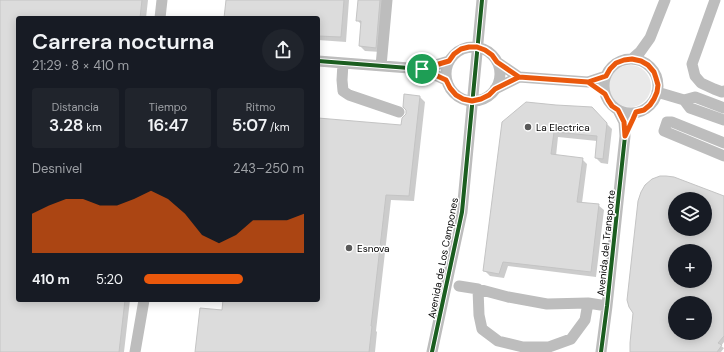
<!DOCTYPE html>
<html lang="es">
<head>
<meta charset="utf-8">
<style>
	:root { --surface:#171b24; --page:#20242c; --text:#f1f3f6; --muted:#9ea1a6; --accent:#ea580c }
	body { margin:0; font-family:"DM Sans",sans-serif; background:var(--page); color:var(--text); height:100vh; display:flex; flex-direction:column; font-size:15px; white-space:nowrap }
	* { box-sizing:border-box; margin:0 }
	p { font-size:13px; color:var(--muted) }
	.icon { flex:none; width:22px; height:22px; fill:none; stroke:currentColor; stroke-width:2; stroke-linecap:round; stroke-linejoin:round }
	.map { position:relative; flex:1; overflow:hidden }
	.panel { position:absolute; left:16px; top:16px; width:304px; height:286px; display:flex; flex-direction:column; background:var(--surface); border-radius:4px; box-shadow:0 2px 10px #0003 }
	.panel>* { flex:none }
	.tools { position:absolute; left:668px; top:192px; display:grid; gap:8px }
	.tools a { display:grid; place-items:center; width:44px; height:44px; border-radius:50%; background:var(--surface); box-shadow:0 2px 10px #0003; font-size:20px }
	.pin { position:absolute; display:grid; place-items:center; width:34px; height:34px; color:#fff; margin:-17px; border:2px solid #fff; border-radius:50%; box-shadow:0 1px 4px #0007 }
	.round { display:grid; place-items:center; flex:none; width:42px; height:42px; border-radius:21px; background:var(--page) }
	.head { display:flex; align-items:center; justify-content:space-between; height:68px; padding:0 16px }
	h1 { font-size:22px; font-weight:600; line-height:30px }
	.stats { display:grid; grid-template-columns:repeat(3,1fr); gap:6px; height:68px; padding:4px 16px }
	.stats div { display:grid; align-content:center; border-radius:4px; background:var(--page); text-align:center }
	.stats b { font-size:17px; font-weight:600 }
	.stats small { font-size:11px; font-weight:400 }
	.stats p { font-size:11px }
	.chart { height:112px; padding:8px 16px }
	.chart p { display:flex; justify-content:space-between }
	.chart svg { width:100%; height:72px; margin-top:4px; fill:var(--accent); opacity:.7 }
	ul { padding:0 16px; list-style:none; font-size:13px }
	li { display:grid; grid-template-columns:64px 48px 1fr; align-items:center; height:30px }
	li i { height:10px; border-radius:5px; background:var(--accent) }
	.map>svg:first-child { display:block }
</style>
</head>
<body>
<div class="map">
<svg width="724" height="352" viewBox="0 0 724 352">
	<rect width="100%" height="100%" fill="#fff"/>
	<path fill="#e9e9e9" d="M609 86a21 21 0 1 1 42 0a21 21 0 1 1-42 0Z"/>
	<path fill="#0003" fill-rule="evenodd" d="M0,0h148l-2,18h-128v282h112l-6,52h-124z
		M227,0h122l-3,42 -28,-2v-22h-93z
		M359,0h28l-6,52 -16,-1 -5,-5 2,-21 -5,-5z
		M420,97l5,5 -11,99 -23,-1 -15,131 1,1 -2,20h-179l27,-40 1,-12h94v-181l84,7z
		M591,108l21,21 -4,35 -7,-1 -5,-5 1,-17 -39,-4 -2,19 26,3 5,5 -5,39 16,2 6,5 -8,67 -88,-11 -4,12 -14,-2 -5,-5 18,-148z
		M644,188l80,9v145l-3,4 3,2 -3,4h-90zM675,199h30v30h-30zM675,251h30v30h-30zM675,303h30v30h-30z"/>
	<path fill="#dcdcdc" stroke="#c4c4c4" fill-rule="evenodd" d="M0,0h142l-2,18h-122v282h107l-6,52h-119z
		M226,0h118l-3,37 -23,-1v-18h-94z
		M358,0h22l-4,48 -17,-2 2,-25h-5z
		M404,94l16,2 -11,100 -23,-1 -15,131h1l-3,26h-174l5,-44 22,2 1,-10h95v-182l83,7 1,-7 4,-4v-4l-3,-3z
		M526,102l30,3 36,2 15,16 -4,36 -8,-1 2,-22 -43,-4 -3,22 32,4 -6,44 22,2 -8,68 -88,-10 -4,12 -16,-3 19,-149z
		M660,176h6l8,1 50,19v140l-6,7 4,2 -5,7h-87v-9l3,-30 -4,-6 -2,-7 11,-99 3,-9 4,-7 7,-6zM675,199h30v30h-30zM675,251h30v30h-30zM675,303h30v30h-30z"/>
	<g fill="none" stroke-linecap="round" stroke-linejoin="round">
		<path stroke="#bdbdbd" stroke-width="11" d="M715,0l-23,64 3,12 6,7 13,6 8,3 2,-1
			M160,18l2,-18
			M446 74a27 27 0 1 1 54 0a27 27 0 1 1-54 0Z
			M632,59l8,-7 10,-14 15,-38
			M604 86a27 27 0 1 1 54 0a27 27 0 1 1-54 0Z
			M318,61l104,8 24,11
			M497,62l22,15
			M343,63l-1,17 1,11 6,4 50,17
			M381,66l6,-66
			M422,69l27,-8
			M495,89l24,-12 69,5 18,-6
			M657,92l27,8 6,8 34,12
			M684,100l11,-3 29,11
			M724,143l-52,-21h-5l-3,9 60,25
			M459,286l19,3 30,8 39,7 41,-1
			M478,289l1,26 3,14 16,12 25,6h26l22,-8 14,-19 3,-17 19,3
			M135,352l9,-52
			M432,352l30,-140 20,-212
			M601,352l6,-46 18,-170 -1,-14 -6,-12"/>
		<defs>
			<path id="cycleway" d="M318,61l104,8 24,11
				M432,352l30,-140 20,-212
				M601,352l6,-46 18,-170 -1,-14 -6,-12"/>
		</defs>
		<use href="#cycleway" stroke="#fff" stroke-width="6"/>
		<use href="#cycleway" stroke="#1b5e20" stroke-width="4"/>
	</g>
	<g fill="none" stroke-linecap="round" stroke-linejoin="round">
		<defs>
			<path id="route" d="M422,69l27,-8 5,-7 7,-5 8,-2h8l8,3 7,5 5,7 22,15 69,5 17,12 3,6 4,6 6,4 6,12 1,14 8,-17 3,-7 8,-2 6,-5 4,-6 3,-7 1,-7 -2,-7 -2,-6 -6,-7 -7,-4 -9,-2 -8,1 -8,3 -6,6 -4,7 -18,6 -69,-5 -24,12 -6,6 -8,4 -9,2 -9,-2 -7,-4 -6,-7 -4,-8 -24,-11"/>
		</defs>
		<use href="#route" stroke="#fff" stroke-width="8"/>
		<use href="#route" stroke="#ea580c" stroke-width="5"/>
	</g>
	<g fill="#595959" stroke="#fff" stroke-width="1.5">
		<circle cx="528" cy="127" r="4"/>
		<circle cx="349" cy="248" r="4"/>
	</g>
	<g text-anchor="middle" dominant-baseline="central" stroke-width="3" stroke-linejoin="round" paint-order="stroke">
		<g font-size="10" fill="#000" stroke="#fff" text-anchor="start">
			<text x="536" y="127">La Electrica</text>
			<text x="357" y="248">Esnova</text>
		</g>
		<g font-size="10" fill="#000" stroke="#fff">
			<text transform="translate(606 243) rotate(-84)">Avenida del Transporte</text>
			<text transform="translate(443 258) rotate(-79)">Avenida de Los Campones</text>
		</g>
	</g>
</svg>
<div class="tools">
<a><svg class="icon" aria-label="layers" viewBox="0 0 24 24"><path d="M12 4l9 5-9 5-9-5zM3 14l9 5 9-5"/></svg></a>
<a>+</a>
<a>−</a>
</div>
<div class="pin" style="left:422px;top:69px;background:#1e9e55"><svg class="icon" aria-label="arrive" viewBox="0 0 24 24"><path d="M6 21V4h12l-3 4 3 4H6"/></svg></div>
<section class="panel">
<div class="head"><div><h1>Carrera nocturna</h1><p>21:29 · 8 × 410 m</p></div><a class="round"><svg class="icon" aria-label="share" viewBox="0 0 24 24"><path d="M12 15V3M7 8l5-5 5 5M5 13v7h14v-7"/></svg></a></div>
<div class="stats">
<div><p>Distancia</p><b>3.28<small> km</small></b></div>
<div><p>Tiempo</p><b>16:47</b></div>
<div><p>Ritmo</p><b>5:07<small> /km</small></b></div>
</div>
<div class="chart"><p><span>Desnivel</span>243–250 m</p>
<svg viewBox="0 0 160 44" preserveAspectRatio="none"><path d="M0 44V20L10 15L20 11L30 11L40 15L50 15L60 11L70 6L80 11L90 20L100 33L110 38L120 33L130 24L140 24L150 24L160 20V44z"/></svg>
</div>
<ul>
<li><b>410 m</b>5:20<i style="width:62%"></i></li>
</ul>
</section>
</div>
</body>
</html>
